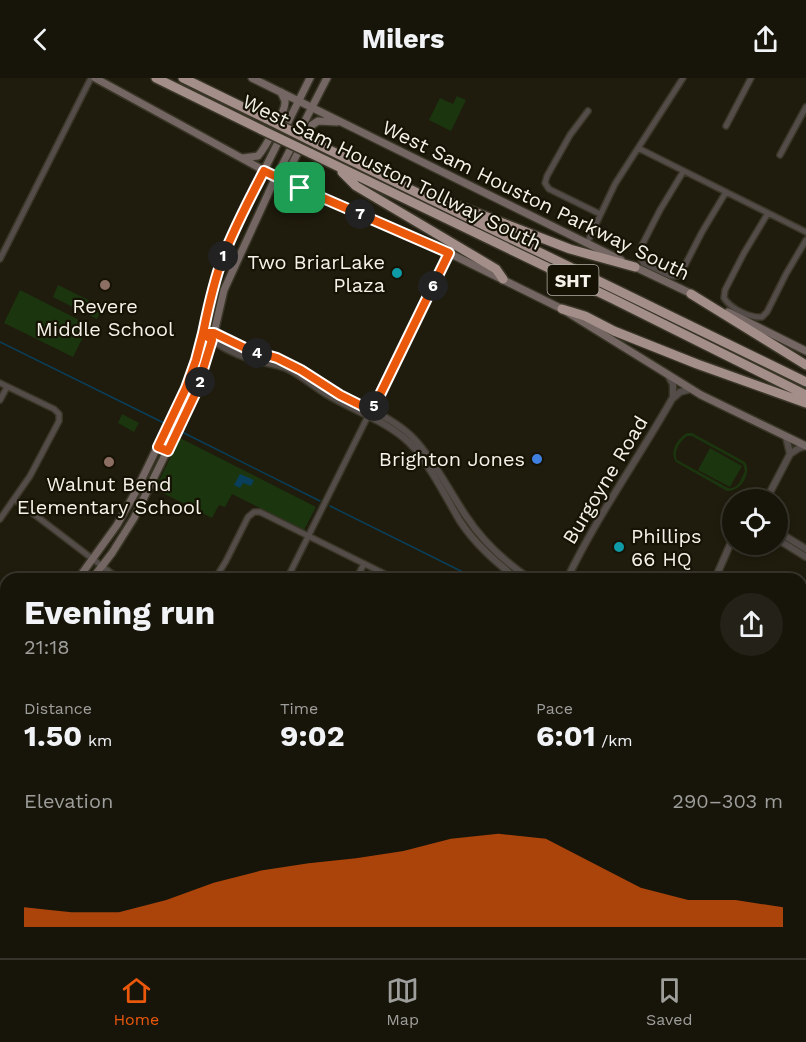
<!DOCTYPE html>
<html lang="en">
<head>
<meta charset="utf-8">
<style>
	:root { --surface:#17150a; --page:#242218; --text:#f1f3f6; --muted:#9e9f9c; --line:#36342b; --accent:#ea580c }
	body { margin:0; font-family:"Work Sans",sans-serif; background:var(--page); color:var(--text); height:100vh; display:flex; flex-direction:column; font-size:22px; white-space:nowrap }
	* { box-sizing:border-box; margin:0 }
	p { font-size:20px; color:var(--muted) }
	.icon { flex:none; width:33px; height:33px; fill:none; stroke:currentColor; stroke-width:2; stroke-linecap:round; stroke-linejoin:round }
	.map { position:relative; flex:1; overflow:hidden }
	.drawer { position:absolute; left:0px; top:495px; width:807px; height:386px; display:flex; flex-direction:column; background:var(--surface); border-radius:18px 18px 0 0; box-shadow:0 3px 9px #0003,0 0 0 2px var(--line) }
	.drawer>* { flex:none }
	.controls { position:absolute; left:722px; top:411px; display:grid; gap:12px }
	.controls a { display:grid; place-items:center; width:66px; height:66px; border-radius:50%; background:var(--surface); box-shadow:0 3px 9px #0003,0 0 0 2px var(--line); font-size:30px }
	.pin { position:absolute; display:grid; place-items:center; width:51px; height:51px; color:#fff; margin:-26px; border-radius:12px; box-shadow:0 3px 9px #0006 }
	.km { position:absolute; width:30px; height:30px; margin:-15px; border-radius:50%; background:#222; color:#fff; font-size:16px; line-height:30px; text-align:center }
	.round { display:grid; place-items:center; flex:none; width:63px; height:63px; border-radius:32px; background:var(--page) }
	.headline { display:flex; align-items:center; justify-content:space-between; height:102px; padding:0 24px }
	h1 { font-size:33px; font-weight:700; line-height:45px }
	.stats { display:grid; grid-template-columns:repeat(3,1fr); gap:9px; height:102px; padding:6px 24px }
	.stats div { display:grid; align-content:center }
	.stats b { font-size:30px; font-weight:700 }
	.stats small { font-size:16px; font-weight:400 }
	.stats p { font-size:16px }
	.chart { height:168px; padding:12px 24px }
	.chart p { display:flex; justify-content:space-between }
	.chart svg { width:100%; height:108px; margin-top:6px; fill:var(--accent); opacity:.7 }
	header { display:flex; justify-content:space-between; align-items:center; height:78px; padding:0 24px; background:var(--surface); font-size:27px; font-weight:700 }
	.tab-bar { display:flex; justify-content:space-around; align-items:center; height:84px; border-top:2px solid var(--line); background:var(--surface); font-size:16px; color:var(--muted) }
	.tab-bar a { display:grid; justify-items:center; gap:3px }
	.tab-bar .current { color:var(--accent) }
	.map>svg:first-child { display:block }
</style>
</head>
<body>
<header><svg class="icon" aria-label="back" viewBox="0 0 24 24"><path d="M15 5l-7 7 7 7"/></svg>Milers<svg class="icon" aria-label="share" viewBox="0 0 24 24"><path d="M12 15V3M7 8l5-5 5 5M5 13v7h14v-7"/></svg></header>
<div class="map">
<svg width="806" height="880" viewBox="0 0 806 880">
	<rect width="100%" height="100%" fill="#1f1c0d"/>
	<path fill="#1b350e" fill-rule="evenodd" d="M457,18l9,4 -15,31 -22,-11 11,-22 13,6z
		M58,207l44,22 -5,12 -44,-22z
		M20,212l69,35 -16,32 -69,-34z
		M122,336l17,9 -5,9 -16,-9z
		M687,355h5l53,29c7,11 -4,30 -18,29l-51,-29c-7,-10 1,-23 11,-29zM687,358h5l51,28 2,7c-4,8 -7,19 -17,17l-51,-28c-4,-8 3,-19 10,-24z
		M180,360l136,69 -12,23 -72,-36 -7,13 -6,-2 -7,13 -57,-29z
		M710,370l32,18 -12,21 -32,-17z
		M76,875v-1l35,1 -4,5h-34z"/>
	<path fill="#093f5b" d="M240,396l14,6 -3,6 -8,-3 -3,5 -6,-3z"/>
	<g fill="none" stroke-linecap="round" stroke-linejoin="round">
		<path stroke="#093f5b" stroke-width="1.5" d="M0,264l164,81
			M182,354l138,69
			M330,428l147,73
			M801,663l5,2"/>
		<defs>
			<path id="minor" d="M588,33l-18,24 -23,41 -2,7 4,6 51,25
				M726,48l25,-48
				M638,70l168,84
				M780,77l26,-48
				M683,94l-23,38 -20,39v8l3,6 27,13h7l5,-5 20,-39 24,-40
				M768,135l-24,40 -19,37 -1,8c7,11 26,20 38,19l5,-5 19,-38 20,-34
				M587,165l28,-59 68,-106
				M0,181l91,-181
				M0,305l54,26 5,5v7l-29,55 -30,43
				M0,322l7,-13
				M14,421l105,80
				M215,501l11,-18 22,-44 6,-5h6l135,67
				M287,501l162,-326
				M356,501l8,-15
				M801,708l5,3
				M0,761l6,1
				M0,797l6,2
				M0,873l16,6 30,1
				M219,874l11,6
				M567,874l11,6
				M144,880l3,-6
				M284,880l3,-6
				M353,880l2,-6
				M421,880l3,-6
				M489,880l3,-6
				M627,880l2,-6"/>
			<path id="tertiary" d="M203,255c17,0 30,11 46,17 8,3 17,5 26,8 8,2 17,7 25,11 14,8 27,19 42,27 25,13 54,23 73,44 21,23 34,51 51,76 17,26 39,46 64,63
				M203,255c13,11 31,21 48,26 11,4 23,4 35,9 16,7 28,19 42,27 25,15 53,24 76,43 21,17 41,58 56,83 15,23 36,41 57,58
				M668,297l5,9v13
				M786,359l4,17
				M766,422l24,-46 9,-6 7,-2
				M777,453l29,18
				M777,461l29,18
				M567,501c30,-63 71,-120 105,-180l8,-7 11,-3
				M715,501l17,-39
				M801,544l5,2
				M801,552l5,2"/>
			<path id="secondary" d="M95,0l181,99 173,76 113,56 139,86 105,51
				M252,0l369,182
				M243,80l15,-2c7,-8 28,-45 27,-55 0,-1 -4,-8 -4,-9
				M298,107l-6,-8 -1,-11 21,-41 6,-4 19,1
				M631,187l63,30
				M728,234l78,39
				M78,501l39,-54 18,-32 51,-105 10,-28 18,-76 8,-25 12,-28 76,-153
				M92,501l20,-26 22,-35 62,-126 18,-59 10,-43 50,-109 53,-103
				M0,640l6,-11
				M0,662l6,-10"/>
			<path id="primary" d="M801,795l5,-11
				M801,818l5,-20
				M759,880l3,-6
				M772,880l3,-6"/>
			<path id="motorway" d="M156,0l106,52
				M183,0l84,41
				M315,65l491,239
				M310,75l303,146 193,96
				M342,94l14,14 140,83 7,10
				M436,123h10l124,48 65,18
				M691,216l115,71
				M562,231l23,7 29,15 83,33 109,39"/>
		</defs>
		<use href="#minor" stroke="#393627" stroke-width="8"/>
		<use href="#tertiary" stroke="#393627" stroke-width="9"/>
		<use href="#secondary" stroke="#393627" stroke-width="10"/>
		<use href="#primary" stroke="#393627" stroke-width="10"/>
		<use href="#motorway" stroke="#393627" stroke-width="12"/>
		<use href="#minor" stroke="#544c49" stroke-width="5"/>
		<use href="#tertiary" stroke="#544c49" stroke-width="6"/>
		<use href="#secondary" stroke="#746763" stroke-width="7"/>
		<use href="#primary" stroke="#8c7b77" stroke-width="8"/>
		<use href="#motorway" stroke="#a38e89" stroke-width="9"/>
		<defs>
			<path id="motorway-bridge" d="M267,41l48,24
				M262,52l48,23"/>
		</defs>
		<use href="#motorway-bridge" stroke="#393627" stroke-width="12" stroke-linecap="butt"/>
		<use href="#motorway-bridge" stroke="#a38e89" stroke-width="9"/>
	</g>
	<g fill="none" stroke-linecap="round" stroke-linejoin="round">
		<defs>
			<path id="route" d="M300,110l-36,-17c-15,29 -31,59 -42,89 -9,24 -14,49 -19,73l9,7 -16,52 -28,59 -10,-4 28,-59 10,-28 7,-27h11l35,17 28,8 24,12 39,25 32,16 77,-158 -149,-65"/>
		</defs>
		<use href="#route" stroke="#fff" stroke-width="12"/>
		<use href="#route" stroke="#ea580c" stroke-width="8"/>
	</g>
	<g fill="#0f9aa8" stroke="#161305" stroke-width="2">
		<circle cx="397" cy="195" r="6"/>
		<circle cx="619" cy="469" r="6"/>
	</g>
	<g fill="#8d6e63" stroke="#161305" stroke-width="2">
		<circle cx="105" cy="207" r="6"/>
		<circle cx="109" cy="384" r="6"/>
	</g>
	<circle fill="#3f7fe0" stroke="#161305" stroke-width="2" cx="537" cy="381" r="6"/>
	<g text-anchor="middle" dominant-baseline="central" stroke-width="4.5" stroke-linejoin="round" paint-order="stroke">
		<rect fill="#161305" stroke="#b2b0a5" stroke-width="1.5" x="547.5" y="187" width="51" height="30" rx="4.5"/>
		<g font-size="18" font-weight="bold" fill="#f5f3e9">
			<text x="573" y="202">SHT</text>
		</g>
		<g font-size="20" fill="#f5f3e9" stroke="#161305">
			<text transform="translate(392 94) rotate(26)">West Sam Houston Tollway South</text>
			<text transform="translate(536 122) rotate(26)">West Sam Houston Parkway South</text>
			<text transform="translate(605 402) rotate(-59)">Burgoyne Road</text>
		</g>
		<g font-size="20" fill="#f5f3e9" stroke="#161305" text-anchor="end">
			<text x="385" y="184">Two BriarLake<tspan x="385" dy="23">Plaza</tspan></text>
			<text x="105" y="228" text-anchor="middle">Revere<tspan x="105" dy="23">Middle School</tspan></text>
			<text x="525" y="381">Brighton Jones</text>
			<text x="109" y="406" text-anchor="middle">Walnut Bend<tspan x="109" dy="23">Elementary School</tspan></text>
			<text x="631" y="458" text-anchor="start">Phillips<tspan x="631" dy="23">66 HQ</tspan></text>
		</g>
	</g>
</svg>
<div class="controls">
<a><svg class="icon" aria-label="locate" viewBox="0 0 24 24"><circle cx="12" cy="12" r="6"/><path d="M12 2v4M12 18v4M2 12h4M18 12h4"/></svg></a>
</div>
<div class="pin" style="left:300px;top:110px;background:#1e9e55"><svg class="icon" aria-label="arrive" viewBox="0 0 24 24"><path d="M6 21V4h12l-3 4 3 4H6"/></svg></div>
<b class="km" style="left:223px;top:178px">1</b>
<b class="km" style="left:200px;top:304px">2</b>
<b class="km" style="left:257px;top:275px">4</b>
<b class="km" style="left:374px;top:328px">5</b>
<b class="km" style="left:433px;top:208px">6</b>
<b class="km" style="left:360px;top:136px">7</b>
<section class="drawer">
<div class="headline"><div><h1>Evening run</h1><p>21:18</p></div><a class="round"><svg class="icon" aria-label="share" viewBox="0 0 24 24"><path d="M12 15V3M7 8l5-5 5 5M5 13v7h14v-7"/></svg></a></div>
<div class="stats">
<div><p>Distance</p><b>1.50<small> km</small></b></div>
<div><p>Time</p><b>9:02</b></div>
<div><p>Pace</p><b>6:01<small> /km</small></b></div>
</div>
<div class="chart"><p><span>Elevation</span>290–303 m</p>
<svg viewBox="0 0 160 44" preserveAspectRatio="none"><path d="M0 44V36L10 38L20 38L30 33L40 26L50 21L60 18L70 16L80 13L90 8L100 6L110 8L120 18L130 28L140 33L150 33L160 36V44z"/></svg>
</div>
</section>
</div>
<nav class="tab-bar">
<a class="current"><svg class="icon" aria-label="home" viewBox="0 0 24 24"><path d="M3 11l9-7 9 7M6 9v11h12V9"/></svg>Home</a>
<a><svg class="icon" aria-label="map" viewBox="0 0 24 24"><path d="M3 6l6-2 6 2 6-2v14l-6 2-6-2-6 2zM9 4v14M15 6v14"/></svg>Map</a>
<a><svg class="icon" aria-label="saved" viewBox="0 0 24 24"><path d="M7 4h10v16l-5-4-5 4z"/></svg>Saved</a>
</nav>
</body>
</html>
